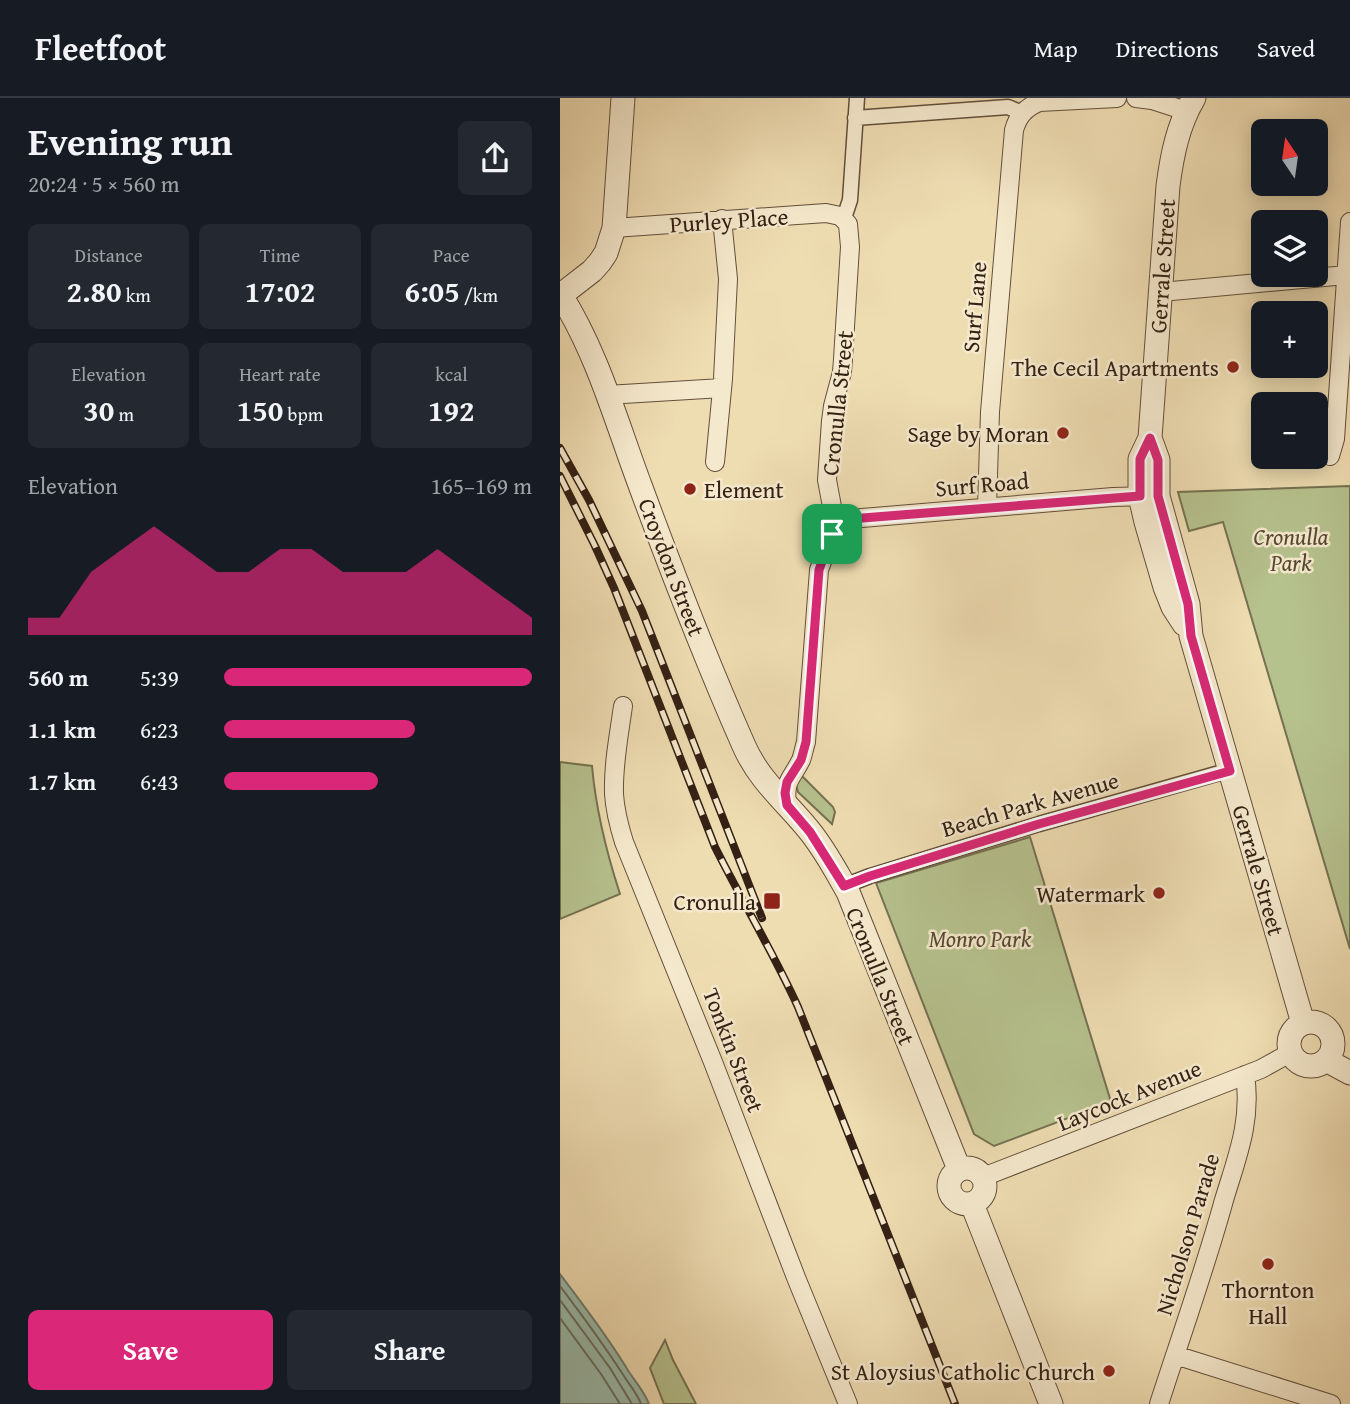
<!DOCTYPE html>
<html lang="en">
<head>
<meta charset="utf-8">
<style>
	:root { --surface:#171b24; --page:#242831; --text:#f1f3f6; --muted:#9ea1a6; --line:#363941; --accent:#db2777 }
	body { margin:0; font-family:"Gentium Book Plus",serif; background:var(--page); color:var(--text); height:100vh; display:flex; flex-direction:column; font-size:26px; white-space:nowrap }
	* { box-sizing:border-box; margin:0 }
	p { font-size:23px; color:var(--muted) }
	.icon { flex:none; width:38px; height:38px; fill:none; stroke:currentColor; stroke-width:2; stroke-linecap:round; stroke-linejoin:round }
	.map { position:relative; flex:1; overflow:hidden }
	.drawer { display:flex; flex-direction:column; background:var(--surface); width:560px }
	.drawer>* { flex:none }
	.needle { width:46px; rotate:347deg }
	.fabs { position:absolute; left:691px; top:21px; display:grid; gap:14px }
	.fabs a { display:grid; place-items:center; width:77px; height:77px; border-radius:10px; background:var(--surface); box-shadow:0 4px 18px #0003; font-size:35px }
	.pin { position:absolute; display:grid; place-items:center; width:60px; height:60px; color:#fff; margin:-30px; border-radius:14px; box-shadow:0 4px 10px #0006 }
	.round { display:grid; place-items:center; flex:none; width:74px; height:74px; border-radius:10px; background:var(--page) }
	.overview { display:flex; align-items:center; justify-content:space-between; height:119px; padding:0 28px }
	h1 { font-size:38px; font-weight:700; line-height:52px }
	.metrics { display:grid; grid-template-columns:repeat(3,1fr); gap:10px; height:119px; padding:7px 28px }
	.metrics div { display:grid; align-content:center; border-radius:10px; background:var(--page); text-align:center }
	.metrics b { font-size:30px; font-weight:700 }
	.metrics small { font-size:19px; font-weight:400 }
	.metrics p { font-size:19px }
	.chart { height:196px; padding:14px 28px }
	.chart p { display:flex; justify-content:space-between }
	.chart svg { width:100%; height:126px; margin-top:7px; fill:var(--accent); opacity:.7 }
	.cta { display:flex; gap:14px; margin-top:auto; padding:14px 28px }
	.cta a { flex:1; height:80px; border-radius:10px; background:var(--accent); color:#fff; font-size:28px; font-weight:700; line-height:80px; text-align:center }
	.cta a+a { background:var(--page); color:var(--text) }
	ul { padding:0 28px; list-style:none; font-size:23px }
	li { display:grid; grid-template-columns:112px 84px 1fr; align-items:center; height:52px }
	li i { height:18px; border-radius:9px; background:var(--accent) }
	header { display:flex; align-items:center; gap:42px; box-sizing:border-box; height:98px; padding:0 35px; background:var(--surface); border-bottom:2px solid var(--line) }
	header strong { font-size:33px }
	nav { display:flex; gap:38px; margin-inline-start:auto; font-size:24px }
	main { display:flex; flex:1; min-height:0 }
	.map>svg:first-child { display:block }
</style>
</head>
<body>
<header>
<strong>Fleetfoot</strong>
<nav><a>Map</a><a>Directions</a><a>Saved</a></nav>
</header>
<main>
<section class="drawer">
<div class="overview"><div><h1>Evening run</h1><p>20:24 · 5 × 560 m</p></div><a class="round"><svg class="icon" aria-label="share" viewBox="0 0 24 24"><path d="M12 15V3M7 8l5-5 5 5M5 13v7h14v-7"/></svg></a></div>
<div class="metrics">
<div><p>Distance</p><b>2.80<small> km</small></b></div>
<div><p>Time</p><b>17:02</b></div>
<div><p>Pace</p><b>6:05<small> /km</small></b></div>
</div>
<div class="metrics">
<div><p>Elevation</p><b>30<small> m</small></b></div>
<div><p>Heart rate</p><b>150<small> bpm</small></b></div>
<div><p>kcal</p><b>192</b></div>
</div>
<div class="chart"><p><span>Elevation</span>165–169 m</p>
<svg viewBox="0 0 160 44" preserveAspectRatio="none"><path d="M0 44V38L10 38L20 22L30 14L40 6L50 14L60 22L70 22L80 14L90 14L100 22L110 22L120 22L130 14L140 22L150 30L160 38V44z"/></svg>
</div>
<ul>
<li><b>560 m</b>5:39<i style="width:100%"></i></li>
<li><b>1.1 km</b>6:23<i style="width:62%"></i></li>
<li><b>1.7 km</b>6:43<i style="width:50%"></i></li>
</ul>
<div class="cta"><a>Save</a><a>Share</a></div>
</section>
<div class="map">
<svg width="790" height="1306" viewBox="0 0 790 1306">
	<rect width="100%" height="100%" fill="#efddb2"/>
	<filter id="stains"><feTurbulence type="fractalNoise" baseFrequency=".00286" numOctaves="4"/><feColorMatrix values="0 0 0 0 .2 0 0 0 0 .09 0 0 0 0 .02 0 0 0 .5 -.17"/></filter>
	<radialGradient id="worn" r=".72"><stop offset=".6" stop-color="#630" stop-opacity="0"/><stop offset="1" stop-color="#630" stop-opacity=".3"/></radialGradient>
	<path fill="#b6c28e" stroke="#757151" stroke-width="2" d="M790,388v463l-127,-427 -34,9 -11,-39z
		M0,664l32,4c4,45 14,85 28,128l-60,25z
		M242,678l31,31 2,5 -3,12 -34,-32 -2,-8z
		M470,739l81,265 -117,44 -20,-12 -98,-251z
		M105,1242l8,20 23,44h-32l-14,-36z"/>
	<path fill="#9abcad" stroke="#717e70" stroke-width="2" d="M0,1176c24,32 49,64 69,98 8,12 15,19 20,32h-89z"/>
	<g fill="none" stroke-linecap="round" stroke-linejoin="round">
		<path stroke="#676e60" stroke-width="2" d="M0,1188c22,29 44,59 64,90 6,10 13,17 17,28
			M0,1202l50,68 22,36
			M0,1220l41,56 19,30"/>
		<defs>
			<path id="pedestrian" d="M295,20l153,-11 14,6
				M284,120l6,-18 7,-102
				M284,788l26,-10 169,-52 191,-54"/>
			<path id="minor" d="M576,0l16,2 34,11
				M54,130l212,-15 14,3 8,8 2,23 -7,112 -1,13 -9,34 -2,15 -4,59 6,32 -1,22 -13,36 -13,172c-2,6 -3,13 -5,18 -10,20 -17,20 -14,45
				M601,194l185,-17
				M47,297l115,-7
				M770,358l5,-17 15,-217
				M155,364l8,-83 5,-100 -6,-60
				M427,409l3,-95 24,-282c4,-14 11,-22 25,-28l78,-4
				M272,436l18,-15 263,-22 39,-1
				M63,608c-4,29 -10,59 -9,88 1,17 5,32 10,48l89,220 84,218 51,124
				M423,1079l278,-108 29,-16
				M615,1257l156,49
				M599,1306c22,-68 46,-135 65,-204 13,-43 28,-79 21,-125"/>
			<path id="tertiary" d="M0,196c37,58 56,127 80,191 32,87 66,175 104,261 15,34 41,55 64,83 16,19 28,42 40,63l111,277
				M1,197l31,-24 8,-9 6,-9 8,-25 9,-130
				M590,340l8,22v36l30,108 3,32 112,387
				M624,526l-11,-17 -8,-20 -19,-65 -6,-26v-37l10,-21 18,-252c4,-31 10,-61 26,-88
				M729 946a22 22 0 1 1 44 0a22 22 0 1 1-44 0Z
				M766,962l24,13
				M389 1088a18 18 0 1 1 36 0a18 18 0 1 1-36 0Z
				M412,1106l79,200"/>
		</defs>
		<use href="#pedestrian" stroke="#634f3c" stroke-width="17"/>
		<use href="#minor" stroke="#634f3c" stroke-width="20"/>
		<use href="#tertiary" stroke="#634f3c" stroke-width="25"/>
		<use href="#pedestrian" stroke="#f5e9cd" stroke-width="14"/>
		<use href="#minor" stroke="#f5e9cd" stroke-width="18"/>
		<use href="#tertiary" stroke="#f5e9cd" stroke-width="23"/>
		<defs>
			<path id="rail" d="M0,350l29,52 53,111 120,307
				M0,378l35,70 19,42 101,259c27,54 58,105 83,160l157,397"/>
		</defs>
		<use href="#rail" stroke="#342014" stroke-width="8"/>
		<use href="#rail" stroke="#f5e9cd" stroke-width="5" stroke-dasharray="16" stroke-linecap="butt"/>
	</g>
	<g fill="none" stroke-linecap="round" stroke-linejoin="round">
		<defs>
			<path id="route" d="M590,340l8,22v36l30,108 3,32 39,135 -191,53 -169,52 -26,10 -34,-54 -23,-27 -2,-12 2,-11 14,-22 5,-18 13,-172 13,-36 18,-15 290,-23v-37z"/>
		</defs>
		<use href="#route" stroke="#fff" stroke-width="14"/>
		<use href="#route" stroke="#db2777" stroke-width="9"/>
	</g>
	<g fill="#8f2418" stroke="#f5e9cd" stroke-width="2.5">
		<circle cx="673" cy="269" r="7"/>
		<circle cx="503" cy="335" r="7"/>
		<circle cx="130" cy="391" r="7"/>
		<circle cx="599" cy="795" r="7"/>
		<rect x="203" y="794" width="18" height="18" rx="3.5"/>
		<circle cx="708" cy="1166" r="7"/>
		<circle cx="549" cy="1273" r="7"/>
	</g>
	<g text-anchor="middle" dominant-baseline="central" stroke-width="5" stroke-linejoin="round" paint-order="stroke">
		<g font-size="23" fill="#342014" stroke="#f5e9cd">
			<text transform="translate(169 122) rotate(-4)">Purley Place</text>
			<text transform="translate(602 168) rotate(-86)">Gerrale Street</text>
			<text transform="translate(414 209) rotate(-85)">Surf Lane</text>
			<text transform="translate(277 305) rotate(-84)">Cronulla Street</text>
			<text transform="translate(422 386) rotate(-5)">Surf Road</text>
			<text transform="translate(112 469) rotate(69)">Croydon Street</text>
			<text transform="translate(470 706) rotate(-16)">Beach Park Avenue</text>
			<text transform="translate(699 772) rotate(74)">Gerrale Street</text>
			<text transform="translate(321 878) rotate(68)">Cronulla Street</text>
			<text transform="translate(174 952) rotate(69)">Tonkin Street</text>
			<text transform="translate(569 997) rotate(-22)">Laycock Avenue</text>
			<text transform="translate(627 1136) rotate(-73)">Nicholson Parade</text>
		</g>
		<g font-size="23" fill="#342014" stroke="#f5e9cd" text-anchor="end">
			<text x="659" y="269">The Cecil Apartments</text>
			<text x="489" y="335">Sage by Moran</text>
			<text x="144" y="391" text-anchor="start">Element</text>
			<text x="585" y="795">Watermark</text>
			<text x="196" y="803">Cronulla</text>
			<text x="708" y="1191" text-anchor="middle">Thornton<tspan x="708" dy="26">Hall</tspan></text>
			<text x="535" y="1273">St Aloysius Catholic Church</text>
		</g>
		<g font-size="23" font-style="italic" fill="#544832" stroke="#f5e9cd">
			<text x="731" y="438">Cronulla<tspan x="731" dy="26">Park</tspan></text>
			<text x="420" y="840">Monro Park</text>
		</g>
	</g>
	<rect width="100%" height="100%" filter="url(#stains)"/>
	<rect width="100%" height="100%" fill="url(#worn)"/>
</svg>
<div class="fabs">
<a><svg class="needle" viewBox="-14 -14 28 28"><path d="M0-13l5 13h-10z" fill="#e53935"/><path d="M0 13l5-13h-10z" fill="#9ea1a6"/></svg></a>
<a><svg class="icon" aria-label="layers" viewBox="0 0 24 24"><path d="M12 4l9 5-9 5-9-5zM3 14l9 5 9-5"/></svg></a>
<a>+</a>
<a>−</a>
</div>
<div class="pin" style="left:272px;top:436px;background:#1e9e55"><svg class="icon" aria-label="arrive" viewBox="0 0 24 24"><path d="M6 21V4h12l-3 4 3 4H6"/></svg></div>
</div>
</main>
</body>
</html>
